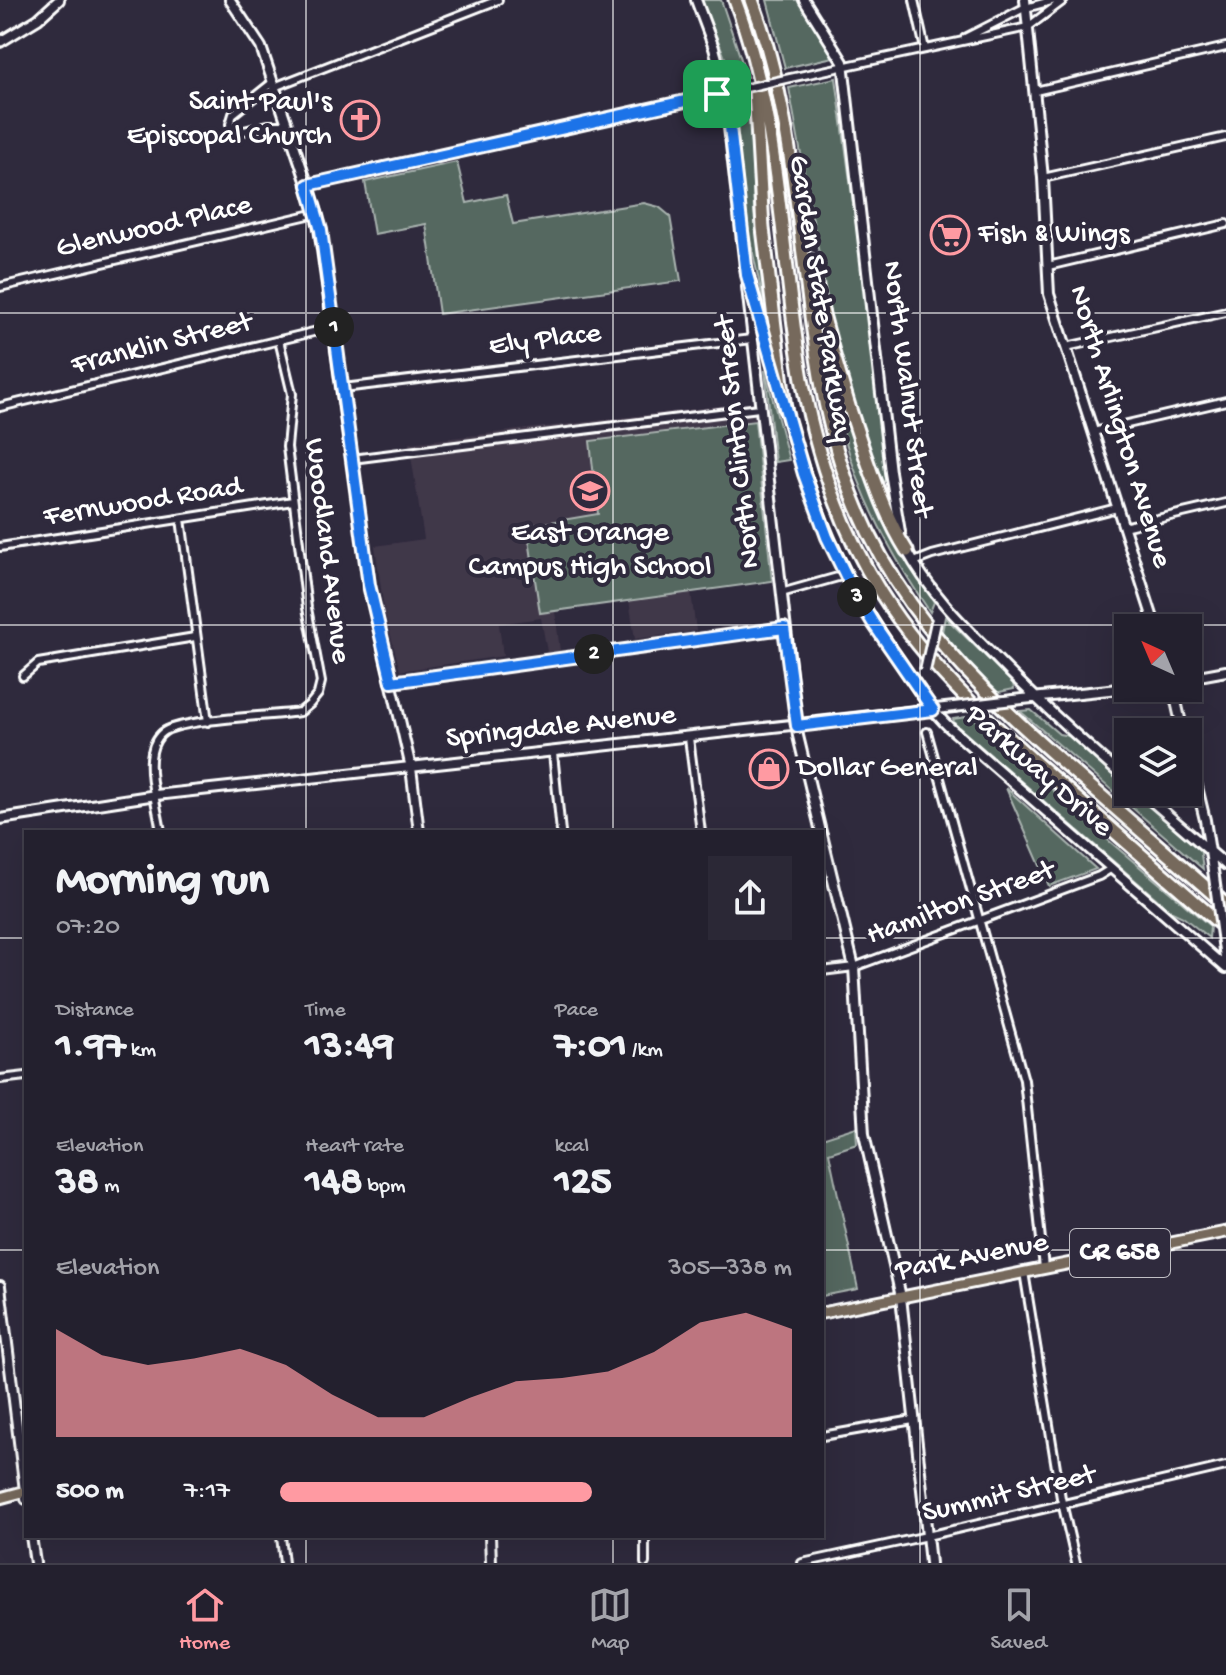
<!DOCTYPE html>
<html lang="en">
<head>
<meta charset="utf-8">
<style>
	:root { --surface:#23202e; --page:#2b2836; --text:#f1f3f6; --muted:#a3a3aa; --line:#403e4a; --accent:#ff9aa2 }
	body { margin:0; font-family:"Gochi Hand",sans-serif; background:var(--page); color:var(--text); height:100vh; display:flex; flex-direction:column; font-size:30px; white-space:nowrap }
	* { box-sizing:border-box; margin:0 }
	p { font-size:26px; color:var(--muted) }
	.icon { flex:none; width:44px; height:44px; fill:none; stroke:currentColor; stroke-width:2; stroke-linecap:round; stroke-linejoin:round }
	.map { position:relative; flex:1; overflow:hidden }
	.drawer { position:absolute; left:24px; top:830px; width:800px; height:708px; display:flex; flex-direction:column; background:var(--surface); border-radius:0px; box-shadow:0 8px 32px #0002,0 0 0 2px var(--line) }
	.drawer>* { flex:none }
	.needle { width:52px; rotate:316deg }
	.tools { position:absolute; left:1114px; top:614px; display:grid; gap:16px }
	.tools a { display:grid; place-items:center; width:88px; height:88px; border-radius:0px; background:var(--surface); box-shadow:0 8px 32px #0002,0 0 0 2px var(--line); font-size:40px }
	.pin { position:absolute; display:grid; place-items:center; width:68px; height:68px; color:#fff; margin:-34px; border-radius:16px; box-shadow:0 4px 12px #0006 }
	.km { position:absolute; width:40px; height:40px; margin:-20px; border-radius:50%; background:#222; color:#fff; font-size:22px; line-height:40px; text-align:center }
	.round { display:grid; place-items:center; flex:none; width:84px; height:84px; border-radius:0px; background:var(--page) }
	.headline { display:flex; align-items:center; justify-content:space-between; height:136px; padding:0 32px }
	h1 { font-size:44px; font-weight:700; line-height:60px }
	.figures { display:grid; grid-template-columns:repeat(3,1fr); gap:12px; height:136px; padding:8px 32px }
	.figures div { display:grid; align-content:center }
	.figures b { font-size:40px; font-weight:700 }
	.figures small { font-size:22px; font-weight:400 }
	.figures p { font-size:22px }
	.chart { height:224px; padding:16px 32px }
	.chart p { display:flex; justify-content:space-between }
	.chart svg { width:100%; height:144px; margin-top:8px; fill:var(--accent); opacity:.7 }
	ul { padding:0 32px; list-style:none; font-size:26px }
	li { display:grid; grid-template-columns:128px 96px 1fr; align-items:center; height:60px }
	li i { height:20px; border-radius:10px; background:var(--accent) }
	.dock { display:flex; justify-content:space-around; align-items:center; height:112px; border-top:2px solid var(--line); background:var(--surface); font-size:22px; color:var(--muted) }
	.dock a { display:grid; justify-items:center; gap:4px }
	.dock .active { color:var(--accent) }
	.map>svg:first-child { display:block }
</style>
</head>
<body>
<div class="map">
<svg width="1226" height="1563" viewBox="0 0 1226 1563">
	<rect width="100%" height="100%" fill="#2f2a3d"/>
	<filter id="ink" filterUnits="userSpaceOnUse"><feTurbulence type="fractalNoise" baseFrequency=".0125" numOctaves="2"/><feDisplacementMap in="SourceGraphic" scale="16" xChannelSelector="R" yChannelSelector="G"/><feConvolveMatrix kernelMatrix="1 2 1 2 8 2 1 2 1" color-interpolation-filters="sRGB"/></filter>
	<g filter="url(#ink)">
		<path fill="#41374a" d="M754,402l18,179 -81,11 5,39 -61,8 -6,-39 -74,11 5,40 -13,1 -6,-34 -42,6 4,32 -103,15 -16,-61 -9,-64 49,-7 -15,-96z"/>
		<path fill="#556861" stroke="#aab4b0" stroke-width="2" d="M701,0h20l26,77 -15,2c-8,-29 -20,-51 -31,-79z
			M767,0h31l35,57 -48,11z
			M836,78l30,220 20,183 -7,2 -47,-157 -43,-238z
			M750,96l4,116 19,133 -26,-119 -15,-123z
			M457,162l10,41 39,-8 7,29 131,-21 15,4 11,9 11,65 -242,33 -13,-90 -52,10 -9,-52z
			M825,348l59,168 21,41 29,45 -4,10c-36,-53 -68,-110 -85,-173 -8,-30 -13,-61 -20,-91z
			M765,370l24,90 -14,2z
			M755,421l17,160 -232,32 -13,-87 71,-12 -8,-73z
			M945,617l68,66 1,6 -19,4 -32,-34 -21,-27z
			M1031,710l28,24 10,2 59,50v6h7l65,55 3,22 -183,-158z
			M972,716l130,119 108,91 -1,12 -26,-21 -11,-5 -217,-188 -2,-5z
			M1006,788l90,81 -47,17z
			M856,1127l1,17 -28,9 29,136 -36,7v-158z"/>
		<g fill="none" stroke-linecap="round" stroke-linejoin="round">
			<defs>
				<path id="street" d="M914,0l11,49
					M965,38l57,-29 33,-9
					M790,78l238,-51 36,-27
					M273,82l-40,32 -3,10 10,8 28,-7h20
					M274,87l224,-87
					M1035,91l191,-44
					M1043,178l183,-41
					M308,185l438,-97
					M1048,266l178,-42
					M0,287l317,-74
					M1066,347l160,-35
					M343,388l409,-49
					M0,407l334,-80
					M1093,432l133,-31
					M352,459l407,-51
					M181,519l27,203
					M1123,527l103,-24
					M0,547l293,-46
					M914,562l18,-7 185,-47
					M781,593l64,-18
					M23,676l15,-13 157,-26
					M392,682l392,-54
					M927,732l97,348 20,188
					M689,738l12,94
					M553,753l8,79
					M161,832c-3,-22 -14,-59 -9,-80 1,-7 6,-17 13,-21 20,-12 107,-15 135,-19l10,-8 8,-10 3,-12 -14,-74 -20,-161 5,-53 -13,-54
					M822,971l32,-4 245,-91 13,-8
					M0,1079l26,-3
					M1024,1272l37,226 15,65
					M822,1436l91,-16
					M281,1536l3,27
					M645,1563v-27
					M802,1563l125,-27 299,-70"/>
				<path id="secondary" d="M230,0l31,47 56,166 52,372 42,183 8,64
					M696,0l18,48 12,44 20,177
					M804,0l39,62 47,410 10,60
					M1025,0l18,178 6,116 107,334
					M0,42l38,-23 21,-19
					M746,266l31,115
					M747,287l51,449 23,96
					M784,406c29,101 56,170 117,257 15,22 28,45 48,64l277,241
					M906,549c22,41 53,72 86,105 43,45 89,86 136,127
					M1188,678l38,-7
					M1173,688l10,44
					M1013,700l115,-12
					M1188,750l17,70 9,57
					M1141,792l85,73
					M0,819l156,-24 798,-88
					M822,835l32,132 10,167 37,163 29,266
					M1223,943l3,22
					M0,1286l26,213
					M31,1536l4,27
					M490,1536l1,27"/>
				<path id="primary" d="M822,1313l404,-81
					M0,1498l26,-7"/>
				<path id="highway" d="M735,0c46,121 45,253 67,379 14,76 38,149 79,214 49,78 117,137 186,197 53,46 106,93 159,139
					M752,0c46,123 46,259 70,387 33,180 121,271 253,386 51,44 101,88 151,132
					M755,90l8,138 22,181
					M810,260c15,67 33,131 55,195 12,34 23,66 42,96"/>
			</defs>
			<use href="#street" stroke="#fff" stroke-width="12"/>
			<use href="#secondary" stroke="#fff" stroke-width="14"/>
			<use href="#primary" stroke="#fff" stroke-width="15"/>
			<use href="#highway" stroke="#fff" stroke-width="17"/>
			<use href="#street" stroke="#2f2a3d" stroke-width="6"/>
			<use href="#secondary" stroke="#2f2a3d" stroke-width="8"/>
			<use href="#primary" stroke="#76695c" stroke-width="9"/>
			<use href="#highway" stroke="#76695c" stroke-width="11"/>
			<defs>
				<path id="street-bridge" d="M746,88l44,-10"/>
				<path id="secondary-bridge" d="M925,671l11,-49
					M954,707l59,-7
					M1214,877l9,66"/>
			</defs>
			<use href="#street-bridge" stroke="#fff" stroke-width="12" stroke-linecap="butt"/>
			<use href="#secondary-bridge" stroke="#fff" stroke-width="14" stroke-linecap="butt"/>
			<use href="#street-bridge" stroke="#2f2a3d" stroke-width="6"/>
			<use href="#secondary-bridge" stroke="#2f2a3d" stroke-width="8"/>
		</g>
	</g>
	<g fill="none" stroke-linecap="round" stroke-linejoin="round" filter="url(#ink)">
		<defs>
			<path id="route" d="M726,92l21,183 57,199 23,63 25,51 21,35 60,87 -136,16 -13,-98 -392,54 -23,-97 -48,-355 -13,-45z"/>
		</defs>
		<use href="#route" stroke="#fff" stroke-width="16"/>
		<use href="#route" stroke="#1a73e8" stroke-width="10"/>
	</g>
	<path fill="none" stroke="#fff" stroke-width="2" stroke-opacity="0.55" d="M306,0v832M613,0v832M920,0v1563M0,313h1226M0,625h1226M0,938h26M822,938h404M0,1250h26M822,1250h404M306,1536v27M613,1536v27"/>
	<defs>
		<symbol id="church-ring" viewBox="-11 -11 22 22"><circle r="9.5" fill="#2f2a3d" stroke="#ff9aa2" stroke-width="1.5"/><path d="M-1.2-6h2.4v3.5h3.3v2.4h-3.3V6h-2.4V-.1h-3.3v-2.4h3.3Z" fill="#ff9aa2"/></symbol>
		<symbol id="supermarket-ring" viewBox="-11 -11 22 22"><circle r="9.5" fill="#2f2a3d" stroke="#ff9aa2" stroke-width="1.5"/><path d="M-6-5.5h2.5l.6 2H6L4.5 2H-2.5L-4.4-4H-6ZM-1.5 3.2a1.3 1.3 0 1 0 .1 0ZM3 3.2a1.3 1.3 0 1 0 .1 0Z" fill="#ff9aa2"/></symbol>
		<symbol id="school-ring" viewBox="-11 -11 22 22"><circle r="9.5" fill="#2f2a3d" stroke="#ff9aa2" stroke-width="1.5"/><path d="M0-5L7-2L0 1L-7-2ZM-4 1L0 2.5L4 1V4Q0 6-4 4Z" fill="#ff9aa2"/></symbol>
		<symbol id="shop-ring" viewBox="-11 -11 22 22"><circle r="9.5" fill="#2f2a3d" stroke="#ff9aa2" stroke-width="1.5"/><path d="M-5-2.5h2.3a2.7 3.5 0 0 1 5.4 0H5L5.5 6h-11ZM-1.5-2.5h3a1.5 2.3 0 0 0-3 0Z" fill="#ff9aa2"/></symbol>
	</defs>
	<g fill-rule="evenodd">
		<use href="#church-ring" x="338" y="98" width="44" height="44"/>
		<use href="#supermarket-ring" x="928" y="213" width="44" height="44"/>
		<use href="#school-ring" x="568" y="469" width="44" height="44"/>
		<use href="#shop-ring" x="747" y="747" width="44" height="44"/>
	</g>
	<g text-anchor="middle" dominant-baseline="central" stroke-width="8" stroke-linejoin="round" paint-order="stroke">
		<rect fill="#2f2a3d" stroke="#c1bfc5" stroke-width="2" x="1070" y="1229" width="100" height="48" rx="6"/>
		<g font-size="28" font-weight="bold" fill="#fff">
			<text x="1120" y="1253">CR 658</text>
		</g>
		<g font-size="30" fill="#fff" stroke="#2f2a3d" text-anchor="start">
			<text x="332" y="103" text-anchor="end">Saint Paul's<tspan x="332" dy="34">Episcopal Church</tspan></text>
			<text x="978" y="235">Fish &amp; Wings</text>
			<text x="590" y="534" text-anchor="middle">East Orange<tspan x="590" dy="34">Campus High School</tspan></text>
			<text x="797" y="769">Dollar General</text>
		</g>
		<g font-size="30" fill="#fff" stroke="#2f2a3d">
			<text transform="translate(154 228) rotate(-13)">Glenwood Place</text>
			<text transform="translate(819 299) rotate(81)">Garden State Parkway</text>
			<text transform="translate(545 341) rotate(-7)">Ely Place</text>
			<text transform="translate(162 345) rotate(-14)">Franklin Street</text>
			<text transform="translate(906 389) rotate(83)">North Walnut Street</text>
			<text transform="translate(1119 427) rotate(73)">North Arlington Avenue</text>
			<text transform="translate(739 442) rotate(-96)">North Clinton Street</text>
			<text transform="translate(143 503) rotate(-9)">Fernwood Road</text>
			<text transform="translate(326 551) rotate(83)">Woodland Avenue</text>
			<text transform="translate(561 728) rotate(-6)">Springdale Avenue</text>
			<text transform="translate(1038 772) rotate(41)">Parkway Drive</text>
			<text transform="translate(961 904) rotate(-20)">Hamilton Street</text>
			<text transform="translate(972 1258) rotate(-11)">Park Avenue</text>
			<text transform="translate(1009 1495) rotate(-13)">Summit Street</text>
		</g>
	</g>
</svg>
<div class="tools">
<a><svg class="needle" viewBox="-14 -14 28 28"><path d="M0-13l5 13h-10z" fill="#e53935"/><path d="M0 13l5-13h-10z" fill="#a3a3aa"/></svg></a>
<a><svg class="icon" aria-label="layers" viewBox="0 0 24 24"><path d="M12 4l9 5-9 5-9-5zM3 14l9 5 9-5"/></svg></a>
</div>
<div class="pin" style="left:717px;top:94px;background:#1e9e55"><svg class="icon" aria-label="arrive" viewBox="0 0 24 24"><path d="M6 21V4h12l-3 4 3 4H6"/></svg></div>
<b class="km" style="left:334px;top:327px">1</b>
<b class="km" style="left:594px;top:654px">2</b>
<b class="km" style="left:857px;top:597px">3</b>
<section class="drawer">
<div class="headline"><div><h1>Morning run</h1><p>07:20</p></div><a class="round"><svg class="icon" aria-label="share" viewBox="0 0 24 24"><path d="M12 15V3M7 8l5-5 5 5M5 13v7h14v-7"/></svg></a></div>
<div class="figures">
<div><p>Distance</p><b>1.97<small> km</small></b></div>
<div><p>Time</p><b>13:49</b></div>
<div><p>Pace</p><b>7:01<small> /km</small></b></div>
</div>
<div class="figures">
<div><p>Elevation</p><b>38<small> m</small></b></div>
<div><p>Heart rate</p><b>148<small> bpm</small></b></div>
<div><p>kcal</p><b>125</b></div>
</div>
<div class="chart"><p><span>Elevation</span>305–338 m</p>
<svg viewBox="0 0 160 44" preserveAspectRatio="none"><path d="M0 44V11L10 19L20 22L30 20L40 17L50 22L60 31L70 38L80 38L90 32L100 27L110 26L120 24L130 18L140 9L150 6L160 11V44z"/></svg>
</div>
<ul>
<li><b>500 m</b>7:17<i style="width:61%"></i></li>
</ul>
</section>
</div>
<nav class="dock">
<a class="active"><svg class="icon" aria-label="home" viewBox="0 0 24 24"><path d="M3 11l9-7 9 7M6 9v11h12V9"/></svg>Home</a>
<a><svg class="icon" aria-label="map" viewBox="0 0 24 24"><path d="M3 6l6-2 6 2 6-2v14l-6 2-6-2-6 2zM9 4v14M15 6v14"/></svg>Map</a>
<a><svg class="icon" aria-label="saved" viewBox="0 0 24 24"><path d="M7 4h10v16l-5-4-5 4z"/></svg>Saved</a>
</nav>
</body>
</html>
